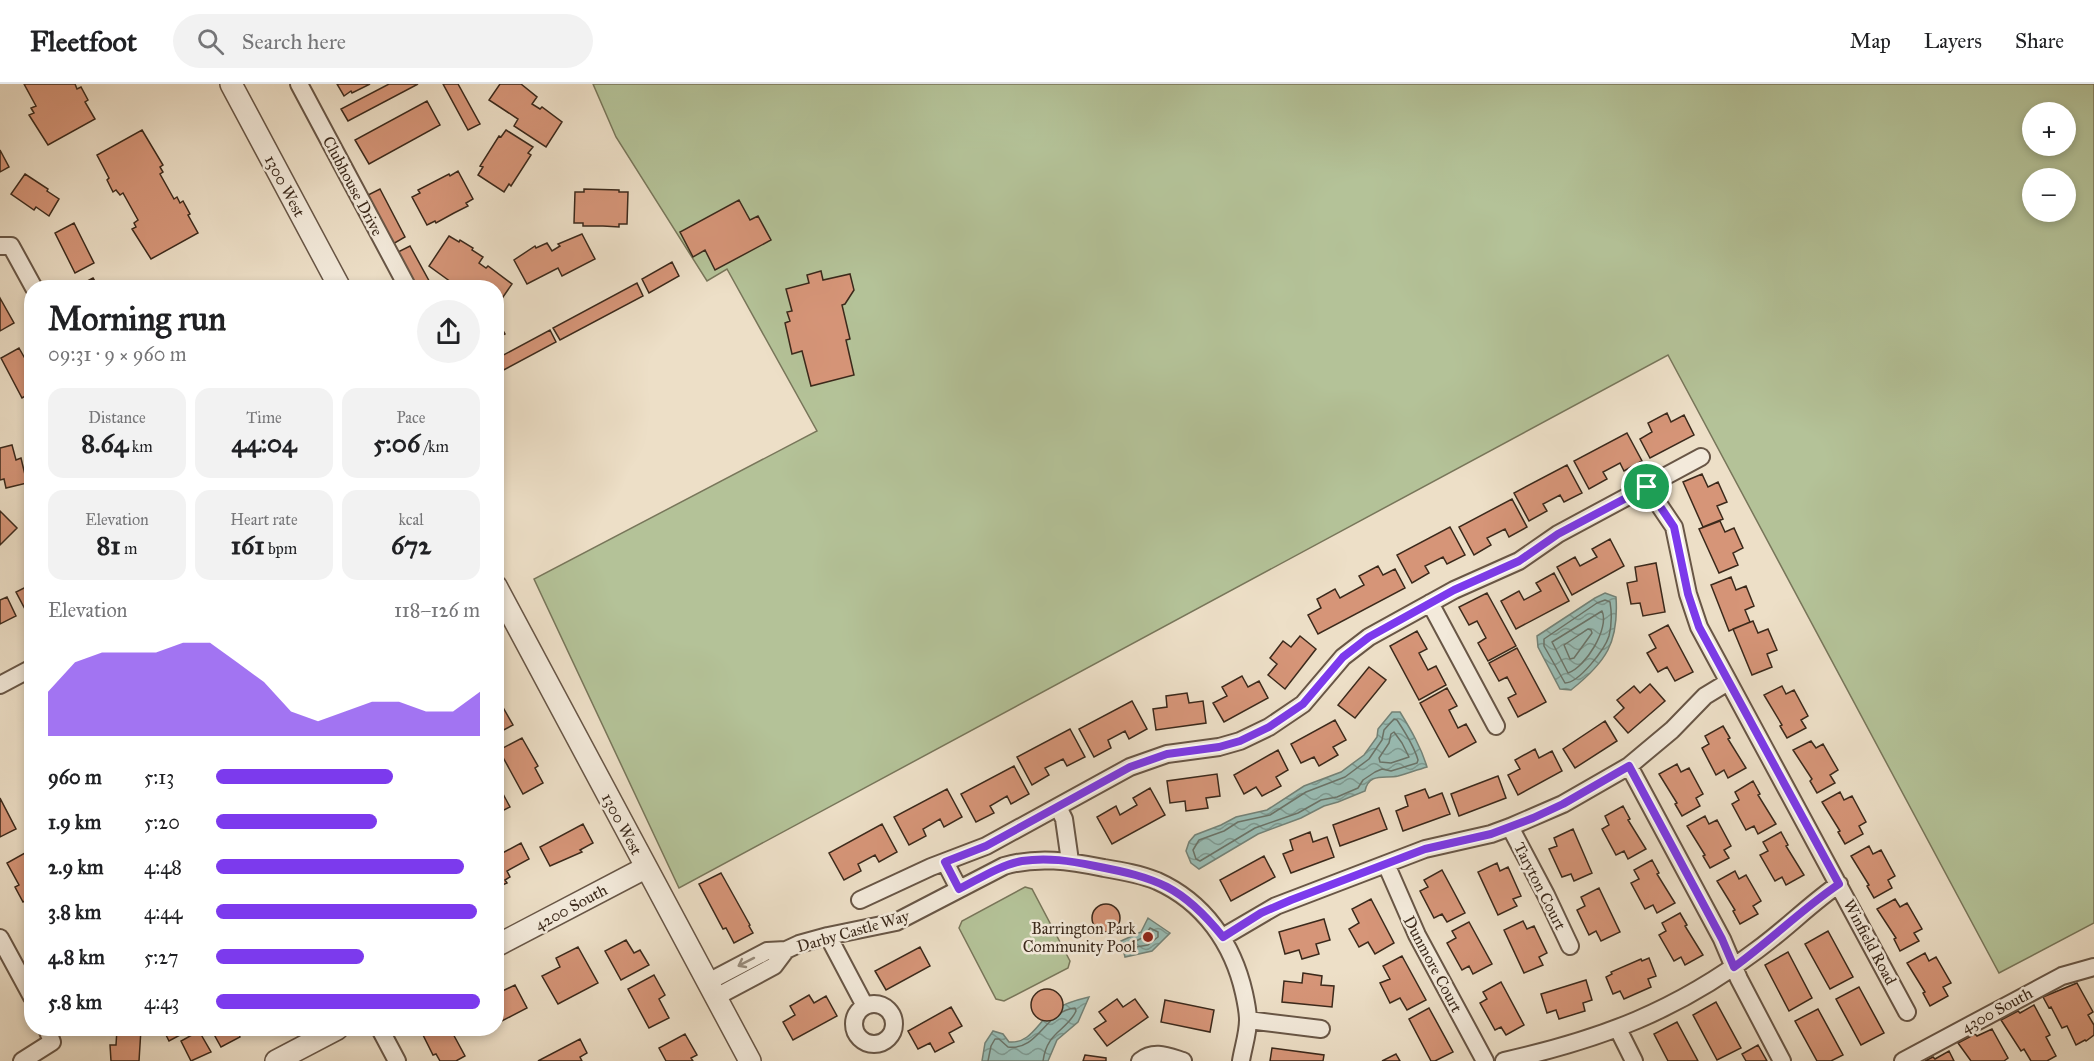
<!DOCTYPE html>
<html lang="en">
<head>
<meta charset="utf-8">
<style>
	:root { --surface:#fff; --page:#f2f2f2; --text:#202124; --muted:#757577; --line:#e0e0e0; --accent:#7c3aed }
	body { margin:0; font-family:"IM FELL Great Primer",serif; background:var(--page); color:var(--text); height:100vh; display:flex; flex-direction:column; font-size:22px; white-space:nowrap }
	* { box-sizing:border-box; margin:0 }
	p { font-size:20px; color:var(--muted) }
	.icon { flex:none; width:33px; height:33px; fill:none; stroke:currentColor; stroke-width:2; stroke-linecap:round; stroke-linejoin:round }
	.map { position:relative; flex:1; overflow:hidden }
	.details { position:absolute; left:24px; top:196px; width:480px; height:756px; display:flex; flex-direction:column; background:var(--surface); border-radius:24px; box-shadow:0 3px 9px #0003 }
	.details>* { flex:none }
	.fabs { position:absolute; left:2022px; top:18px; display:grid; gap:12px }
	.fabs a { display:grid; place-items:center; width:54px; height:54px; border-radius:50%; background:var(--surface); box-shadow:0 3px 9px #0003; font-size:30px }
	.pin { position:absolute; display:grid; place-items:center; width:51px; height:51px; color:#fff; margin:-26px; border:3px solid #fff; border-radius:50%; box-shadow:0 2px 6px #0007 }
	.round { display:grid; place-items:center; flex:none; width:63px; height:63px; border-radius:32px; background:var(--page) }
	.head { display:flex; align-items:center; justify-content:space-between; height:102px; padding:0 24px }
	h1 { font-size:33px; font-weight:800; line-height:45px }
	.stats { display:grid; grid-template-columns:repeat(3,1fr); gap:9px; height:102px; padding:6px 24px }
	.stats div { display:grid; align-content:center; border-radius:15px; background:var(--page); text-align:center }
	.stats b { font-size:26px; font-weight:800 }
	.stats small { font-size:16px; font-weight:400 }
	.stats p { font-size:16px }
	.chart { height:168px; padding:12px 24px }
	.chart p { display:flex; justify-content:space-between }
	.chart svg { width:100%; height:108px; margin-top:6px; fill:var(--accent); opacity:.7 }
	ul { padding:0 24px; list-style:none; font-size:20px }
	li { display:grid; grid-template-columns:96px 72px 1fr; align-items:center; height:45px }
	li i { height:15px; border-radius:8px; background:var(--accent) }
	header { display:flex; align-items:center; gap:36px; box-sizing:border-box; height:84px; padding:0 30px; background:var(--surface); border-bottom:2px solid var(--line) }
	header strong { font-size:28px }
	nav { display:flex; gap:33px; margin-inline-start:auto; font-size:21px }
	.search { width:420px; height:54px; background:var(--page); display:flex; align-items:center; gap:15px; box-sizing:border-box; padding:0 21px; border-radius:33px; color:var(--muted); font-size:22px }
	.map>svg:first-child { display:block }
</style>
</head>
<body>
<header>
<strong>Fleetfoot</strong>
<div class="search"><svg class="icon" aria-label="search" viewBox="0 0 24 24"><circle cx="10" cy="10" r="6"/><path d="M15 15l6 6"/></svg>Search here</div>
<nav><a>Map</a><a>Layers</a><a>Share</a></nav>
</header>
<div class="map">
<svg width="2094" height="977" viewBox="0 0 2094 977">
	<defs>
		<pattern id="water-waves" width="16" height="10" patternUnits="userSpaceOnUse" patternTransform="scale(1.5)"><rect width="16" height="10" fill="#99bdb5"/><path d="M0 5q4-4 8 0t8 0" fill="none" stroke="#7e9a92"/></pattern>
	</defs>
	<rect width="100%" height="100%" fill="#eddfc7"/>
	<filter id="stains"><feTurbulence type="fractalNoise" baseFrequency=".00333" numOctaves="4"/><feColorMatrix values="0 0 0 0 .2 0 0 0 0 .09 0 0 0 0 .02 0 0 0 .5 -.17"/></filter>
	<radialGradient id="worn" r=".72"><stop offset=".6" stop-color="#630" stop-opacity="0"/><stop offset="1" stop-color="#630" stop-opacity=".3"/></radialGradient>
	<path fill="#b4c298" stroke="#78765a" stroke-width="1.5" fill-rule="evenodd" d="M593,0h1501v839l-95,50 -331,-618 -989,533 -145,-309 283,-148 -90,-162 -20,12 -91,-144zM2032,28h34v34h-34zM2032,94h34v34h-34z
		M1025,803l7,2 38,72 -2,7 -64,33 -8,-2 -37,-71 3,-7z"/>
	<path fill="url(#water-waves)" stroke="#738277" stroke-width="1.5" d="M1605,509l11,4c3,46 -10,65 -45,93l-11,-1 -22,-42 -1,-11 58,-38z
		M1392,628h8c11,18 21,35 27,55 -10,3 -19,6 -29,9 -13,3 -29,-4 -33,15l-27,11 -14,4 -23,12 -43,16 -59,35 -8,-6 -5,-12 3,-9 6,-7 26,-10 15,-8 31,-7 37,-24 37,-14 23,-17 13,-18 1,-8z
		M1148,834l22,15 -18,18 -27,6 -4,-16 20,-9z
		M1089,913l-11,25 -21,18 -9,21h-66l3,-18 8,-12 10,3 6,8c22,2 29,-21 45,-32 11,-7 22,-10 35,-13z"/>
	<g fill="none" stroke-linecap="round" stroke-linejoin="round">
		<path stroke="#6a7368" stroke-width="1.5" d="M1605,516l5,2c2,12 2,22 -1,34 -4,13 -30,47 -44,47l-21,-37v-7l53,-36z
			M1602,527c8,17 -17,57 -34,62l-16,-31z
			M1588,545l3,1 1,3 -18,25 -4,1 -6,-14z
			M1394,635l3,1c8,12 17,26 21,40l-1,3 -26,8 -9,-2 -7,3 -12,8 -5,8 -21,9 -16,3 -23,13 -43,15 -55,33 -4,-2 -3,-9 6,-10 25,-9 14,-9 32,-7 36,-23 39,-15 24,-18 13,-19 2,-10z
			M1394,648l8,11 7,14 -18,6 -11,-1 -1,-4 10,-15 2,-9z
			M1150,844l8,4v5l-10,8 -18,3v-4l14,-7z
			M988,977l3,-15 4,-7h4l9,8c31,4 37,-36 67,-39l1,3c-9,20 -29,20 -33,50"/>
	</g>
	<path fill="#d69578" stroke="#3b291b" stroke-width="1.5" d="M24,0h51l2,5 4,-2 7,13 -3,2 10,17 -47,26 -19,-30 5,-2 -3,-5 5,-2z
		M337,0h33l-18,9 -1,-2 -7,5z
		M389,0h29l-70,37 -7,-12z
		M443,0h15l22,40 -12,6z
		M500,0h21l16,13 -5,7 8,5 2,-2 20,15 -16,25 -32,-21 4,-7 -29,-19z
		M427,17l13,24 -71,39 -14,-24z
		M142,46l21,35 -3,2 3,5 -3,2 14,25 3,-2 3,6 3,-2 7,13 -2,1 10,18 -47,26 -19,-30 4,-2 -2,-4 4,-3 -15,-27 -3,2 -4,-5 -3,2 -6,-12 2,-2 -12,-23z
		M506,46l27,17 -5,6 3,2 -20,31 -2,-2 -5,8 -26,-17 5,-8 -3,-1 19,-30 2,1z
		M0,66l9,17 -9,5z
		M458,87l15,28 -7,4 2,3 -14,7 -18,10 -1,-2 -8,4 -15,-28 8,-4 -2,-3 31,-16 1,2z
		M25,90l23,15 -1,2 12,8 -10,17 -13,-9 -2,3 -23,-16z
		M380,105l25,48 -12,7 -25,-49z
		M584,105l35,1v2h9l-1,32h-8v3l-16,-1h-20v-3h-9l1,-31h9z
		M739,116l11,20 8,-4 13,24 -56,30 -10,-20 -12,7 -13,-25z
		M74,139l20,40 -19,10 -20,-40z
		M582,150l13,25 -33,17 -4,-8 -31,16 -13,-24 21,-14 1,2 11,-5 5,8 8,-5 -2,-2z
		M449,152l10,6 1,-2 13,8 -1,2 11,7 -4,6 7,5 2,-2 24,18 -16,23v-19h-37l2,-3 -7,-4 -3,1 -22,-16z
		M410,162l23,42h-16l-19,-36z
		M672,178l7,14 -30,17 -7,-14z
		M821,187l2,9 27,-6 4,16 -9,14 -3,1 8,34 -4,1 8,35 -43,11 -9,-35 -10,3 -7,-31 5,-2 -3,-9 5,-1 -6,-22 23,-6 -2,-8z
		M93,194l6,10h-25z
		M637,199l6,13 -83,44 -7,-12z
		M0,214l14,25 -14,8z
		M498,238l7,12 -9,5v-16z
		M550,246l6,12 -60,32v-15z
		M19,264l13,23v21l-10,6 -21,-40z
		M1667,329l4,9 13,-7 10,20 -44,23 -10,-19 12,-7 -4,-9z
		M1627,349l15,28 -18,10 -4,-8 -17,9 4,7 -18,10 -15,-28z
		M12,361l4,15 5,-2 6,25 -21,5 -2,-9 -4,1v-32z
		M1567,381l15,28 -18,9 -4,-7 -17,9 4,7 -18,10 -15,-28z
		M1702,390l6,13 10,-5 9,20 -10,4 6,13 -20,8 -20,-45z
		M1512,415l15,28 -18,10 -4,-8 -18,9 4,7 -17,10 -15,-28z
		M0,427l17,17 -17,17z
		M1720,437l5,11 9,-4 9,20 -10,5 5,12 -19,8 -20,-44z
		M1450,443l15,28 -18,9 -4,-7 -18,9 4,7 -17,10 -15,-28z
		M1610,455l14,27 -52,29 -15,-28 18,-10 5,9 17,-9 -5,-8z
		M1656,479l9,49 -22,4 -3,-13 -9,1 -4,-21 10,-2 -2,-14z
		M1378,482l5,9 12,-6 10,19 -87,46 -10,-19 13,-7 -4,-9 18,-10 5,9 24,-13 -5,-9z
		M1554,489l15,28 -53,28 -15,-28 18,-10 5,9 17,-9 -5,-8z
		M1731,493l5,13 10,-4 8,20 -9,4 5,12 -21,9 -18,-46z
		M32,500v24l-6,3 -10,-19z
		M1487,509l29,53 -28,15 -10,-18 8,-5 -9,-17 -8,4 -10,-18z
		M7,513l9,19 -16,8v-24z
		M1753,537l5,12 10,-4 9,21 -10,4 5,13 -20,8 -19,-46z
		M1668,541l25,47 -18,9 -8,-14 -9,5 -11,-19 9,-5 -7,-13z
		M1417,547l10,18 -8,4 9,17 8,-4 10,19 -27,15 -29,-54z
		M1300,552l16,13 -31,40 -17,-14 9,-11 -7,-6 13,-17 8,6z
		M1517,564l29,54 -28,15 -10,-19 8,-4 -9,-17 -8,4 -10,-18z
		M1369,583l17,13 -31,38 -17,-13z
		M1242,592l6,11 11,-6 9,17 -44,24 -11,-19 14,-7 -5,-9z
		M1650,600l15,17 -37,32 -14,-16 10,-9 -7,-8 17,-14 6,7z
		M1782,602l4,8 8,-4 14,26 -7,4 5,8 -19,10 -7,-12 2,-1 -18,-30z
		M1447,604l10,18 -8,4 9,18 8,-4 10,18 -27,15 -29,-54z
		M1187,609l2,10 14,-2 3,22 -50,7 -3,-21 14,-2 -1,-11z
		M496,611l17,30 -17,9z
		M1132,617l15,28 -18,10 -4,-8 -17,9 3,8 -17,9 -15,-28z
		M1335,636l11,20 -13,7 5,8 -19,11 -5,-9 -13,6 -10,-19z
		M1605,637l12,20 -42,27 -12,-19z
		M1723,642l7,12 -2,1 18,29 -18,10 -4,-8 -8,5 -14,-27 7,-4 -4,-8z
		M1070,645l15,28 -18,9 -4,-7 -18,9 4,7 -17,10 -15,-28z
		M522,654l16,28 -3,2 8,15 -20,11 -24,-44z
		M1811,657l5,7 7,-4 15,26 -8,5 5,8 -18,10 -7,-12 2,-2 -19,-29z
		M1535,665l4,9 13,-7 10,20 -44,24 -10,-20 12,-6 -5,-9z
		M1278,666l10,20 -12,7 5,9 -19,10 -6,-9 -12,7 -10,-19z
		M1677,680l4,8 8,-4 14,26 -7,4 4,8 -18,10 -7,-12 2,-1 -18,-29z
		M1014,682l15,28 -18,10 -4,-8 -17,10 4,7 -18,9 -15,-28z
		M1217,690l3,22 -14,2 2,10 -22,3 -1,-10 -15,2 -3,-22z
		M1498,692l8,22 -47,18 -8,-22z
		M1753,697l7,13 -2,1 18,29 -18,10 -4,-8 -8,4 -14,-26 7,-4 -4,-8z
		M1150,704l15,27 -53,29 -15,-27 19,-11 4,9 17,-10 -4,-7z
		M947,705l15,28 -18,10 -4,-8 -17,10 3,7 -17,9 -15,-28z
		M1425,705l4,9 13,-5 8,21 -47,17 -7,-20 12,-5 -3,-10z
		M502,708l8,15 -14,7v-19z
		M1840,708l4,8 8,-4 14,26 -7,4 4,8 -18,10 -7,-12 2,-1 -18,-29z
		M0,714l16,31 -16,8z
		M1623,722l7,13 -2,1 18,29 -18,10 -4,-8 -8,4 -14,-26 7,-4 -4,-9z
		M1379,724l8,21 -47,17 -7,-21z
		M1705,732l4,8 8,-4 14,26 -7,4 5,8 -19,10 -7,-12 2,-1 -18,-29z
		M583,740l10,19 -13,7 2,2 -32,14 -10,-19z
		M882,740l15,28 -18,10 -4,-7 -17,9 3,7 -17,9 -15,-27z
		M1573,745l19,44 -18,8 -3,-7 -9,3 -13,-28 8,-3 -3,-8z
		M1310,748l3,10 14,-5 7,20 -43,16 -8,-19 10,-4 -3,-10z
		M1781,748l7,13 -2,1 18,29 -18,10 -4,-8 -7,4 -15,-26 8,-4 -5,-9z
		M521,759l8,16 -22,12 3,6 -5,3 2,3 -11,5 1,-32z
		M1869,762l4,8 8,-4 14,26 -7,4 4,8 -18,10 -7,-12 2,-1 -18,-29z
		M32,765v48l-9,5 -8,-15 4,-2 -12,-22z
		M1264,772l11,21 -44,24 -11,-21z
		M1652,776l7,13 -2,1 18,29 -18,10 -4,-8 -8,4 -14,-26 8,-4 -5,-9z
		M1497,779l3,8 8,-4 13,29 -8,3 4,7 -19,9 -20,-43z
		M1442,786l23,43 -18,9 -5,-8 -8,4 -14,-27 8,-4 -4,-7z
		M1735,787l4,8 7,-4 15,26 -8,5 5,8 -18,10 -7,-13 2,-1 -18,-29z
		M721,789l29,52 -1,1 4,7 -19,10 -8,-15 -3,1 -24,-45z
		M1599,804l21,44 -19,9 -5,-10 -7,4 -12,-25 8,-4 -4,-9z
		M1371,815l23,44 -19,11 -7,-12 -9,5 -10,-18 10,-6 -7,-14z
		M1895,815l5,8 7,-4 15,26 -8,4 5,8 -19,10 -6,-12 2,-1 -19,-29z
		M1092 834a14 14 0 1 1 28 0a14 14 0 1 1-28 0Z
		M1680,829l7,12 -2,1 18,29 -18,10 -4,-8 -7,4 -15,-26 7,-4 -4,-8z
		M1324,835l6,21 -14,4 3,10 -17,5 -3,-9 -14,4 -6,-22z
		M1523,837l4,8 7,-3 13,27 -8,4 4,8 -19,8 -20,-43z
		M1469,838l23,42 -19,10 -4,-8 -7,4 -15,-27 9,-5 -4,-7z
		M1828,847l25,46 -23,12 -25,-45z
		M626,856l8,13 6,-3 9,15 -28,15 -16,-29z
		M578,863l20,36 -40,21 -16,-28 18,-9 -4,-9z
		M920,863l10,19 -44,24 -11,-19z
		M1788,868l24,46 -23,13 -24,-46z
		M1925,869l4,8 7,-4 15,26 -8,4 5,9 -18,10 -7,-13 2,-1 -18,-29z
		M1402,872l24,44 -19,10 -7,-12 -10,5 -10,-20 10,-4 -7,-13z
		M1649,874l7,18 -8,3 3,8 -27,12 -4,-8 -7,3 -7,-17 6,-3 -1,-2 30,-13 1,2z
		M1303,889l19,3 -1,9 13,1 -2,21 -50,-5 2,-21 18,2z
		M654,891l11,20 -6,4 10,19 -20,10 -21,-39z
		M1586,896l6,20 -9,3 2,8 -26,8 -3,-9 -9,3 -6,-19z
		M1501,898l23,43 -18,10 -5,-8 -6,3 -15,-27 7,-4 -4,-7z
		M2077,899l16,29 -5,3 6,10v10l-8,6 -1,-1 -9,5 -9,-19 -5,2 -11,-21 -2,1 -6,-11z
		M515,901l12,23 -31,16v-30z
		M1859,903l25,46 -23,12 -25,-46z
		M1031 921a16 16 0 1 1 32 0a16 16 0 1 1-32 0Z
		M809,911l5,8 12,-7 11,20 -44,24 -10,-18 12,-7 -5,-9z
		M1117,915l6,8 12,-8 13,18 -41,29 -13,-17 12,-8 -7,-9z
		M1165,916l49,10 -4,22 -49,-10z
		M1716,918l25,46 -24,12 -24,-45z
		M2034,921l16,30 -4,2 10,19 -9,5h-16l-7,-12 -3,2 -20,-31 17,-9 2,2z
		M951,923l11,19 -13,7 5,9 -19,10 -5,-9 -12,6 -10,-18z
		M1429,924l24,44 -18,9h-4l-22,-42z
		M1818,925l25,46 -12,6h-14l-22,-40z
		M1677,938l21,39h-30l-14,-27z
		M117,945h24l-2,32h-28l-1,-16h6z
		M163,945h19l2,4 -15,8z
		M211,945h25l4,8 -19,10z
		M420,945h27l2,5 3,-2 13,24 -9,5h-16l-4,-7 -3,1z
		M1992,945l16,29 -4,3h-33l-13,-18 17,-9 2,2z
		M199,947l12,21 -20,9 -10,-20z
		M685,950l12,21 -6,3 2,3h-27l-7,-13z
		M580,955l7,14 -7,4 2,4h-44z
		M1758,961l9,16h-21l-4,-7z
		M1272,964l52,7 -1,6h-53z
		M1949,967l5,10h-29l8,-4 2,2z
		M1396,970l4,7h-18z
		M1085,971l21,3v3h-23z"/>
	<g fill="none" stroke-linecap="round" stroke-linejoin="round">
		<defs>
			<path id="minor" d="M299,0l109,204
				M0,162h11l23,42
				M1647,403l27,40 14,67 11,33 208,385
				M1430,519l66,123
				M0,601l32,-17
				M1629,682l93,173 17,40 43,82
				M1058,723l6,12 6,42
				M1510,743l36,68 24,51
				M945,778l14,27
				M1386,780l31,71 68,126
				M860,816l71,-33 55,-21 144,-79 37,-13 52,-7 21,-6 29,-14 34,-23 40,-47 26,-20 85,-47 65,-29 39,-27 143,-77
				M828,852l37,70
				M1223,853l53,-31 149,-57 66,-15 19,-7 53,-23 66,-38 43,-36 33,-34 23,-14
				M0,854l32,59
				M708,898l59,-31 19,-1 13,-6 29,-8 68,-14 108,-56c34,-10 66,-5 100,2 18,3 36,6 53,13 47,21 76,63 87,112 2,9 4,19 4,27 0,14 -5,28 -7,41
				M716,913l58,-31 12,-16
				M854 940a20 20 0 1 1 40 0a20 20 0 1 1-40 0Z
				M1248,936l73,9
				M380,945l17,32
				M1618,945l16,32
				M22,977l30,-19 -5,-13
				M1140,977c14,-11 27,-5 43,0
				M1504,977c98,-22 172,-50 253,-111 29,-21 53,-46 82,-66
				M1903,977l159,-85 32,-9"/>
			<path id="tertiary" d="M231,0l109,204
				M496,502l254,475
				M496,862l149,-78
				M276,977l61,-32"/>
		</defs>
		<use href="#minor" stroke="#685646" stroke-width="20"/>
		<use href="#tertiary" stroke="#685646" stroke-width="24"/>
		<use href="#minor" stroke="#f3eadb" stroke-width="16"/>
		<use href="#tertiary" stroke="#f3eadb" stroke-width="21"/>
	</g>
	<defs><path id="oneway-shaft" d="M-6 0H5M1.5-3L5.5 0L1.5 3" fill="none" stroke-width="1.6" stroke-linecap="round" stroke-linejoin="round" transform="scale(1.5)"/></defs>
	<use stroke="#978a7b" href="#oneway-shaft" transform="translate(746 878) rotate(153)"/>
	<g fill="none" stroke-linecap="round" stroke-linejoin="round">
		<defs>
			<path id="route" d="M1647,403l27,40 14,67 11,33 140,257c-37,25 -69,57 -105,83l-12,-28 -93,-173 -66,38 -30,14 -42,16 -66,15 -134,51 -30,13 -38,24c-41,-51 -66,-59 -128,-71 -24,-5 -48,-9 -73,-5 -22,4 -43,18 -63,28l-14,-27 41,-16 144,-79 37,-13 52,-7 21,-6 29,-14 34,-23 40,-47 26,-20 85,-47 65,-29 39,-27z"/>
		</defs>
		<use href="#route" stroke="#fff" stroke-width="12"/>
		<use href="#route" stroke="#7c3aed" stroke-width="8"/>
	</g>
	<circle fill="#8f2418" stroke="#f3eadb" stroke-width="2" cx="1148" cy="853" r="6"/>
	<g text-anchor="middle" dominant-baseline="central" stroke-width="5" stroke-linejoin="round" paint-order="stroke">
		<g font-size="16" fill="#3b291b" stroke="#f3eadb">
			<text transform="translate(285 102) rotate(62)">1300 West</text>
			<text transform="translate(353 102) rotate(62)">Clubhouse Drive</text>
			<text transform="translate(622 740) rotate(62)">1300 West</text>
			<text transform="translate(1540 802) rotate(63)">Taryton Court</text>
			<text transform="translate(571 823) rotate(-28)">4200 South</text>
			<text transform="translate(853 847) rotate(-16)">Darby Castle Way</text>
			<text transform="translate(1870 858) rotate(62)">Winfield Road</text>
			<text transform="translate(1433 880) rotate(62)">Dunmore Court</text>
			<text transform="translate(1997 926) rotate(-28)">4300 South</text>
		</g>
		<g font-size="16" fill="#3b291b" stroke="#f3eadb" text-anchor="end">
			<text x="1136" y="844">Barrington Park<tspan x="1136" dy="18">Community Pool</tspan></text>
		</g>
	</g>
	<rect width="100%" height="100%" filter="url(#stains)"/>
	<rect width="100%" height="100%" fill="url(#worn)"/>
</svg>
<div class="fabs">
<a>+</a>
<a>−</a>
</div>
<div class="pin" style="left:1647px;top:403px;background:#1e9e55"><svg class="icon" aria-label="arrive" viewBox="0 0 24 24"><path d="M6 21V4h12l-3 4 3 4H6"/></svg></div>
<section class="details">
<div class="head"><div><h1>Morning run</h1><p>09:31 · 9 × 960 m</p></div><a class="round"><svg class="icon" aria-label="share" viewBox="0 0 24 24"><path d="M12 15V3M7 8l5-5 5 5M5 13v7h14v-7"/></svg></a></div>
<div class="stats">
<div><p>Distance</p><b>8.64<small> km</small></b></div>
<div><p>Time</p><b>44:04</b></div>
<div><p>Pace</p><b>5:06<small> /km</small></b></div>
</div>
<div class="stats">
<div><p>Elevation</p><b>81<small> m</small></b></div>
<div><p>Heart rate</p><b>161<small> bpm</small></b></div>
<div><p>kcal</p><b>672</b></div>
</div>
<div class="chart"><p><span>Elevation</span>118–126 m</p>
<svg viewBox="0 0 160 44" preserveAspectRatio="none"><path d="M0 44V26L10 14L20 10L30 10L40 10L50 6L60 6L70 14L80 22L90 34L100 38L110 34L120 30L130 30L140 34L150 34L160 26V44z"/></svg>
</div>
<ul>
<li><b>960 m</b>5:13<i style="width:67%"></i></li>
<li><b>1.9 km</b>5:20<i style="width:61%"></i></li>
<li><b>2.9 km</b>4:48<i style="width:94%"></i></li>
<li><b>3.8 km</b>4:44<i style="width:99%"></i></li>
<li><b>4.8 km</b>5:27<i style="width:56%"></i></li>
<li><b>5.8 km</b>4:43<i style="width:100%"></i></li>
</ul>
</section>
</div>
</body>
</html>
